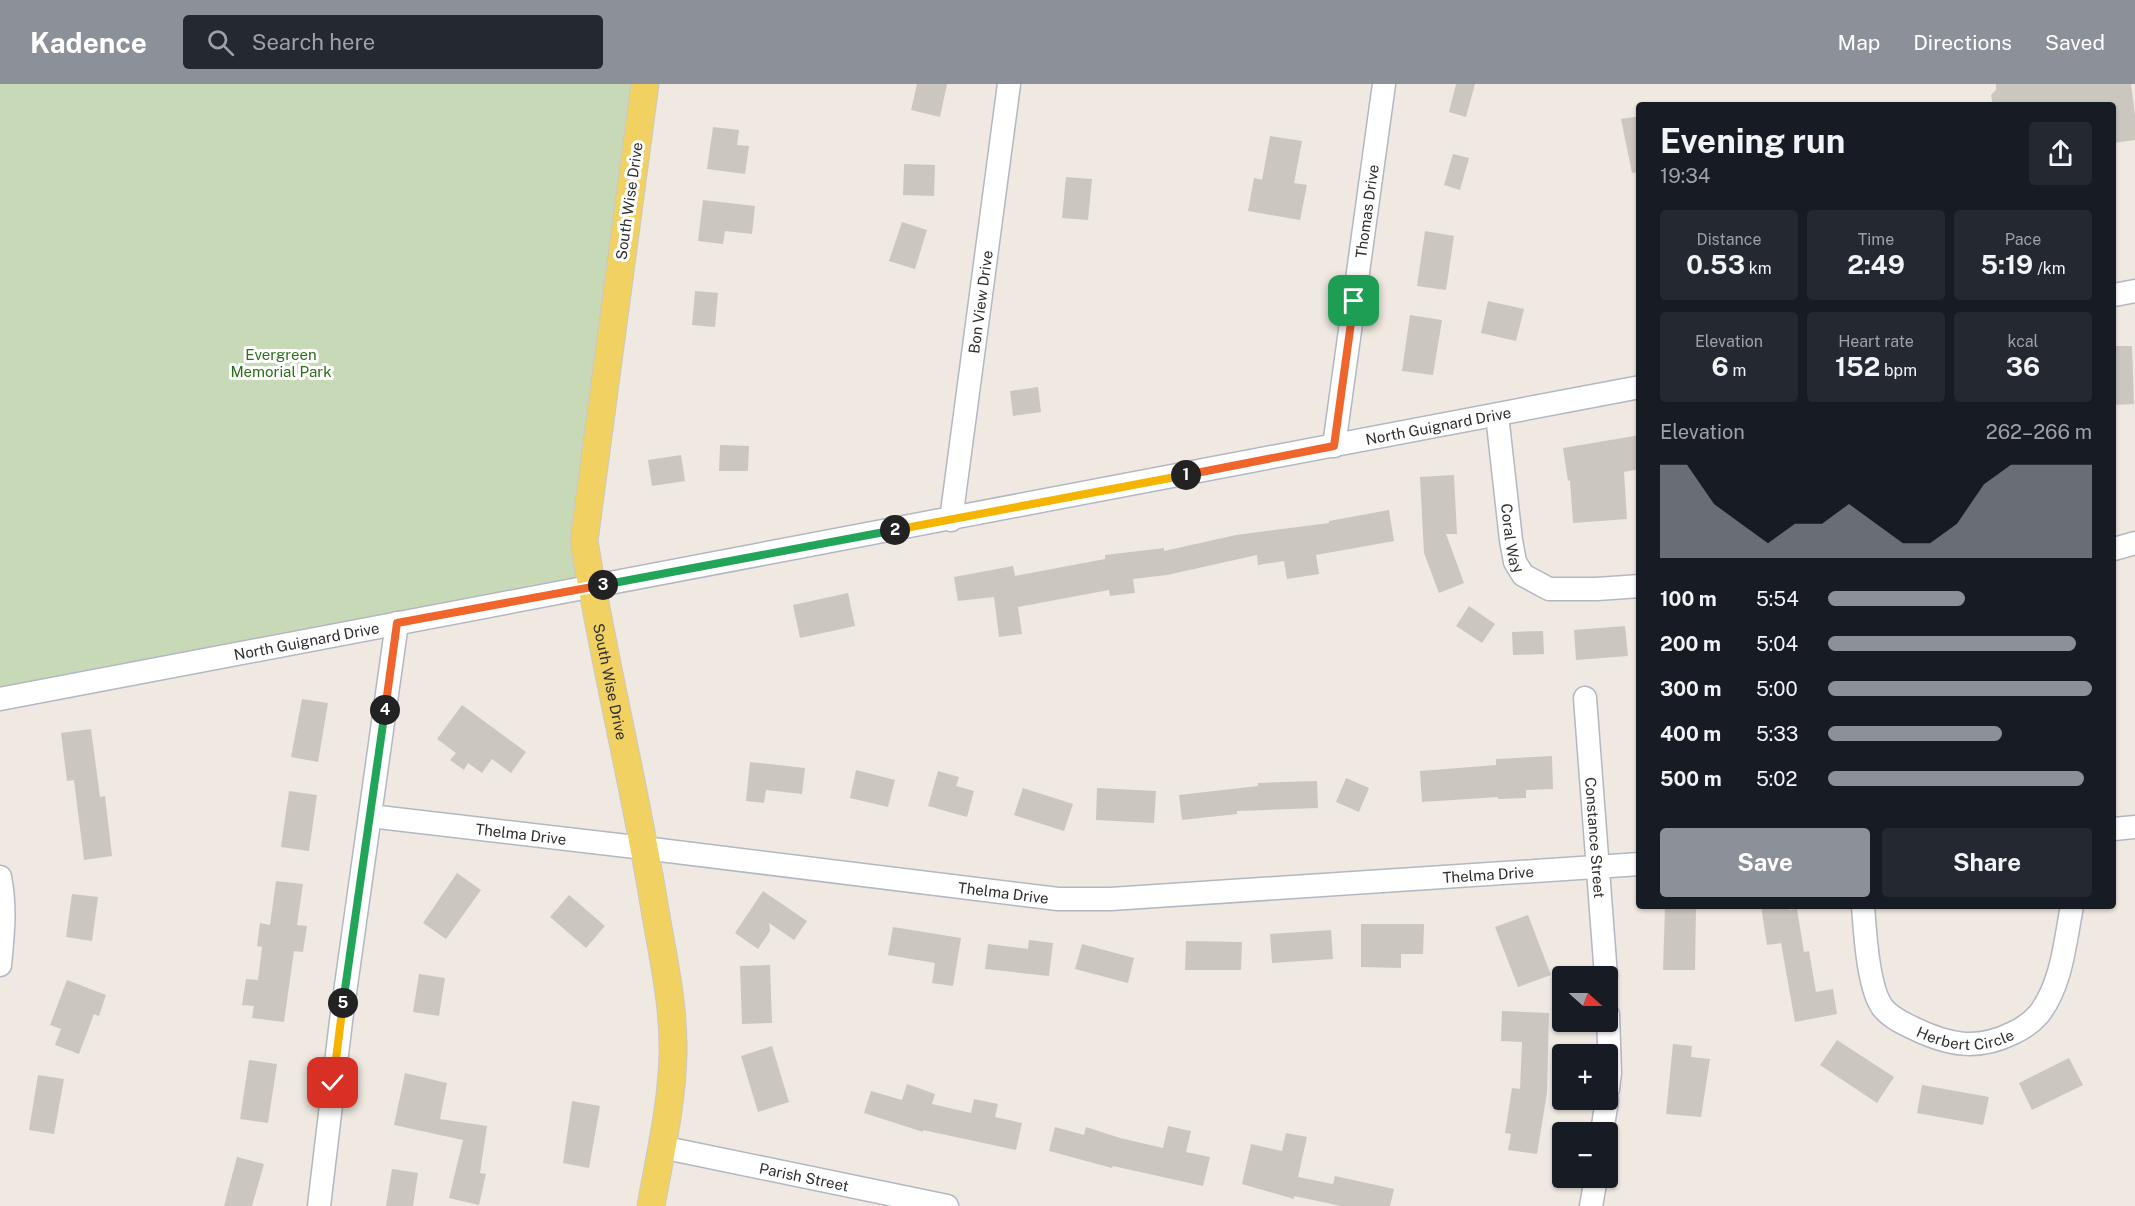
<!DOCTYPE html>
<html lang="en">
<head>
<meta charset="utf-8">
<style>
	:root { --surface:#171b24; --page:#242831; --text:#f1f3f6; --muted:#9ea1a6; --accent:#8c9099 }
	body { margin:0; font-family:"Public Sans",sans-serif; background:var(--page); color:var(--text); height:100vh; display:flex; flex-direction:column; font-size:22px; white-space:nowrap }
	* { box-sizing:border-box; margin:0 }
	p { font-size:20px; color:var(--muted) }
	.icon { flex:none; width:33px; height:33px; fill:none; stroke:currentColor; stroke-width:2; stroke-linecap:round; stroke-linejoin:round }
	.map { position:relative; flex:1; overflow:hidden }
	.drawer { position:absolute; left:1636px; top:18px; width:480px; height:807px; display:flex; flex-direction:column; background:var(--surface); border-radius:6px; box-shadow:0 2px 4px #0004 }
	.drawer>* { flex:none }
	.needle { width:39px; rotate:111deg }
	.fabs { position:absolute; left:1552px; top:882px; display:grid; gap:12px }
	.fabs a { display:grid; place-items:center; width:66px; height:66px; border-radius:6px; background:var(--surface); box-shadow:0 2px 4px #0004; font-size:30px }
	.pin { position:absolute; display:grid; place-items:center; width:51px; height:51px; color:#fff; margin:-26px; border-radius:12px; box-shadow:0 3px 9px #0006 }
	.km { position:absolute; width:30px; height:30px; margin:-15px; border-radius:50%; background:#222; color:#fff; font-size:16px; line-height:30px; text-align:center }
	.round { display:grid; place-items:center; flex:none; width:63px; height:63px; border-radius:6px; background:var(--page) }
	.summary { display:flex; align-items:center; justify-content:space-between; height:102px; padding:0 24px }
	h1 { font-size:33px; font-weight:700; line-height:45px }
	.stats { display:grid; grid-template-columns:repeat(3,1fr); gap:9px; height:102px; padding:6px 24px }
	.stats div { display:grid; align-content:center; border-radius:6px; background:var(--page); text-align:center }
	.stats b { font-size:26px; font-weight:700 }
	.stats small { font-size:16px; font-weight:400 }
	.stats p { font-size:16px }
	.chart { height:168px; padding:12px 24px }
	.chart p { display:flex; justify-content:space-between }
	.chart svg { width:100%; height:108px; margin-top:6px; fill:var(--accent); opacity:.7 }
	.button { display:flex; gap:12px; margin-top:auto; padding:12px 24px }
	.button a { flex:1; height:69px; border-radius:6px; background:var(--accent); color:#fff; font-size:24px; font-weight:700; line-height:69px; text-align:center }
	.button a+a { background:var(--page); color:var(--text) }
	ul { padding:0 24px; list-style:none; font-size:20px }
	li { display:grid; grid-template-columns:96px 72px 1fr; align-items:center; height:45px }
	li i { height:15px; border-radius:8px; background:var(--accent) }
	header { display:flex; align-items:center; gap:36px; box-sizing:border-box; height:84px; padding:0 30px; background:var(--accent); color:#fff }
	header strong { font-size:28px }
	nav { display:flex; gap:33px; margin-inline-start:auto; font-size:21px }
	.search { width:420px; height:54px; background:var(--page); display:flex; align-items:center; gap:15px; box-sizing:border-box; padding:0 21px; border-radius:6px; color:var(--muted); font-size:22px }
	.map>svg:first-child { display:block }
</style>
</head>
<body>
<header>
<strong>Kadence</strong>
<div class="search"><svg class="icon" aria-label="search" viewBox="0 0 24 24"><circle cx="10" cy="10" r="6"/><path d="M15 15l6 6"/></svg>Search here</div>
<nav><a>Map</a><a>Directions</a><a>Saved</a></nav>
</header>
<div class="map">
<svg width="2135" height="1122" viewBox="0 0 2135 1122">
	<rect width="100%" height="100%" fill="#efe9e1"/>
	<path fill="#c8d9b8" d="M0,0h645l-54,504 -591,111z"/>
	<path fill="#cbc7bf" d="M917,0h30l-7,33 -29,-7z
		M1456,0h19l-9,33 -17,-5z
		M1996,0h135l4,31v25l-21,3v-38h-121l-2,-10 5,-5z
		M1640,32v56l-8,1 -11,-54z
		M713,43l26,3 -2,15 12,1 -4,28 -38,-5z
		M1270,52l32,5 -8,42 13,2 -7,35 -52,-9 6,-33 8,2z
		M1453,70l16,4 -9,32 -16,-5z
		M904,80l31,1 -1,31 -31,-1z
		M1066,93l26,2 -4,41 -26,-2z
		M703,116l52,6 -3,28 -27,-3 -2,13 -25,-3z
		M902,138l25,8 -12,39 -26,-8z
		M1425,147l29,5 -8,54 -29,-4z
		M695,207l23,2 -3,34 -23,-2z
		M1488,217l36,8 -8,32 -35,-8z
		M1410,231l32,5 -9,55 -31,-4z
		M2114,262h18l2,58 -20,1z
		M1038,303l3,25 -28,4 -3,-25z
		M1640,351v34l-16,3 3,47 -54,4 -3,-43 -2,1 -5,-33z
		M720,361l29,1 -1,25h-29z
		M681,371l4,26 -33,5 -4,-26z
		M1454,391l3,59h-11l18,49 -25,10 -15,-40 -4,-76z
		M1389,426l5,31 -78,14 3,19 -32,5 -3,-18 -26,4 -1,-10 -90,20 -34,4 2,14 -25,3 -1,-6 -91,17 4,27 -23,3 -5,-40 -36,4 -4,-24 59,-11 2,10 90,-17v-4l59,-7v3l72,-16 93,-12v-2z
		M848,509l7,33 -55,12 -7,-33z
		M1469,522l26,18 -13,19 -26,-17z
		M1625,542l3,30 -52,4 -2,-30z
		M1543,547l1,23 -31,1 -1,-23z
		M302,615l26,4 -10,59 -27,-5z
		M462,621l64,47 -15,21 -19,-14 -10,14 -14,-10 -4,7 -14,-10 6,-7 -19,-14z
		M91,645l9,68 5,-1 7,60 -28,4 -10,-80 -7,1 -6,-48z
		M1552,672l1,33 -27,1v8l-28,1v-2l-76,5 -2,-31 76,-6v-6z
		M750,678l55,6 -3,26 -36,-4 -2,13 -18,-2z
		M856,686l39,10 -7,27 -38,-9z
		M938,687l21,6 -3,9 18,5 -7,26 -39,-11z
		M1346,694l23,10 -10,24 -23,-10z
		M1317,697l1,27 -81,3v3l-55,6 -3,-25 79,-9v-3z
		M1023,704l50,16 -9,27 -50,-16z
		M1097,704l59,3 -2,32 -58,-3z
		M289,707l28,4 -8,56 -28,-4z
		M457,789l24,17 -35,49 -23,-16z
		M276,797l27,3 -6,41 10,1 -4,26 -9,-1 -10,71 -32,-4 2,-12 -12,-1 4,-26 12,1 4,-33 -5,-1 3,-23 10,2z
		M763,807l44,30 -13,19 -25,-17 1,8 -12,18 -23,-16z
		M72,810l26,3 -6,44 -26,-4z
		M569,811l36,31 -19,22 -36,-31z
		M1665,822h31l-1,64h-32z
		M1761,822h28v4l8,-1 7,43 5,-1 7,41 17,-3 4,25 -42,8 -14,-79 -14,2z
		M1528,831l23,60 -33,12 -23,-60z
		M1361,840h63l-1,30h-22v14l-40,-1z
		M893,843l68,11 -8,48 -21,-3 3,-20 -47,-8z
		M1331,846l2,29 -61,4 -2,-29z
		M1029,856l24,3 -4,33 -64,-7 3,-25 40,5z
		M1186,857l56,1 -1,28h-56z
		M1082,860l52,14 -6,25 -53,-14z
		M770,881l2,58 -30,1 -2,-58z
		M419,890l26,4 -6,38 -26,-4z
		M67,896l39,15 -7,21 -5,-2 -15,40 -24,-9 6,-16 -11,-4z
		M1502,927l47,2 -2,80 -10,61 -29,-4 3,-16 -6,-1 7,-45 8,1 2,-47 -21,-1z
		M1837,956l57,37 -17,26 -57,-38z
		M1673,960l19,2 -1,11 19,2 -9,58 -35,-3z
		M772,962l17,56 -31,10 -17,-56z
		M2069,974l14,27 -51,25 -13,-27z
		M249,976l28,4 -9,59 -28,-4z
		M405,989l42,10 -7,36 47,7 -7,47 6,1 -7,31 -30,-7 14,-58 -69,-15z
		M38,991l26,4 -10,55 -25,-4z
		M907,1000l28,10 -3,10 39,9 3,-14 24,5 -3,13 27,6 -6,27 -93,-20v2l-59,-19 7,-22 31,9z
		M1922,1001l67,12 -6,28 -66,-12z
		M572,1017l28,5 -11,62 -26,-5z
		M1168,1042l23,5 -5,21 24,5 -7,29 -90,-20 -1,2 -63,-17 6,-24 29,8 2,-8 34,11 43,10z
		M1286,1049l21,4 -9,40 35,7 2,-8 59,13 -4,17h-49l-47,-10v3l-52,-15 9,-40 31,7z
		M237,1073l27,7 -12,42h-28z
		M392,1085l26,4 -5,33h-27z"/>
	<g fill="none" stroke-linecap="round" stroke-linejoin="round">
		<defs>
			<g id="minor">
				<path d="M2114,211l21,-4"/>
				<path id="s1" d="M1497,331l14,125 4,22 8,13 26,14h48l43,-3"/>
				<path id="s2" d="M1334,362l50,-362"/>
				<path id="s3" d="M951,436l58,-436"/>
				<path d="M2114,465l21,-6"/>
				<path id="s4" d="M1585,614l21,278"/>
				<path id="s5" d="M0,615l1640,-312"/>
				<path id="s6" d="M370,732l274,32 414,51h53l529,-35"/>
				<path d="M2114,745l21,-2"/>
				<path d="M0,793c6,30 3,58 0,88"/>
				<path id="s7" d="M1863,822c2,26 5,83 20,102 8,10 20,15 30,20 35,17 64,23 100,5 9,-4 19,-11 26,-19 23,-30 26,-72 33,-108"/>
				<path d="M1608,931l2,58 -2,16"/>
				<path d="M1602,1048l5,-32"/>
				<path id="s8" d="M661,1063l286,59"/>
				<path d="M319,1122l22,-185 56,-398"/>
				<path d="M1591,1122l5,-28"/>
			</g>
			<g id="major">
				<path id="s9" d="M645,0l-61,457c20,122 50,241 70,363 8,49 20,99 19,149 -1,52 -13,102 -22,153"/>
			</g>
		</defs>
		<use href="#minor" stroke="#b4b7c1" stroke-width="25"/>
		<use href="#major" stroke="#c9c9c9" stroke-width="29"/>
		<use href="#minor" stroke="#fff" stroke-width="22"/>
		<use href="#major" stroke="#f2d163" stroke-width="27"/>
	</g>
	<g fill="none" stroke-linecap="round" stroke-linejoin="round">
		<defs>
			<path id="split-1" d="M1186,391l148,-29 20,-145"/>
			<path id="split-2" d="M895,446l291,-55"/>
			<path id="split-3" d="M603,501l292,-55"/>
			<path id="split-4" d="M385,626l12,-87 206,-38"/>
			<path id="split-5" d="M343,919l42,-293"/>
			<path id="split-6" d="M333,999l10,-80"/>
		</defs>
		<use href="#split-1" stroke="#fff" stroke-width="12"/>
		<use href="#split-2" stroke="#fff" stroke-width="12"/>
		<use href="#split-3" stroke="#fff" stroke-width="12"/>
		<use href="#split-4" stroke="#fff" stroke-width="12"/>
		<use href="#split-5" stroke="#fff" stroke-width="12"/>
		<use href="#split-6" stroke="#fff" stroke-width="12"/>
		<use href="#split-1" stroke="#f0652b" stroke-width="8"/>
		<use href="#split-2" stroke="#f5b400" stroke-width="8"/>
		<use href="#split-3" stroke="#22a559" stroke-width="8"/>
		<use href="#split-4" stroke="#f0652b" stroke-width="8"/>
		<use href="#split-5" stroke="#22a559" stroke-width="8"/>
		<use href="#split-6" stroke="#f5b400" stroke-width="8"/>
	</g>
	<g text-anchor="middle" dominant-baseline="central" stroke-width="6" stroke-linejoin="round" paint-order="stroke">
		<g font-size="15" fill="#2e2e2e" stroke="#fff">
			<text transform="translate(629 117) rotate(-82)">South Wise Drive</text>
			<text stroke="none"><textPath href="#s2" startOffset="237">Thomas Drive</textPath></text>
			<text stroke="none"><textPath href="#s3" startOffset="220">Bon View Drive</textPath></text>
			<text stroke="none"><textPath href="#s5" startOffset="1464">North Guignard Drive</textPath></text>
			<text stroke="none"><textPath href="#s1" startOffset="124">Coral Way</textPath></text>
			<text stroke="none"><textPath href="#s5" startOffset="312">North Guignard Drive</textPath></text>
			<text stroke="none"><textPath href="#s9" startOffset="604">South Wise Drive</textPath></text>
			<text stroke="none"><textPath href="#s6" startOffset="152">Thelma Drive</textPath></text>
			<text stroke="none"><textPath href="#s4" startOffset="140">Constance Street</textPath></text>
			<text stroke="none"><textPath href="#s6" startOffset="1124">Thelma Drive</textPath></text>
			<text stroke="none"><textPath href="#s6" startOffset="638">Thelma Drive</textPath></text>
			<text stroke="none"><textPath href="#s7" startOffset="196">Herbert Circle</textPath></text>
			<text stroke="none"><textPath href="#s8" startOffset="146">Parish Street</textPath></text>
		</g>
		<g font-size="15" fill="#2c6e1b" stroke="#fff">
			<text x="281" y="270">Evergreen<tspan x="281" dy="17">Memorial Park</tspan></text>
		</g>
	</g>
</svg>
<div class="fabs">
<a><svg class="needle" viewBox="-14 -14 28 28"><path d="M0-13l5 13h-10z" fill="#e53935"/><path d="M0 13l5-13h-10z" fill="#9ea1a6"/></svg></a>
<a>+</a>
<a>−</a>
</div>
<div class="pin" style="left:1354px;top:217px;background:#1e9e55"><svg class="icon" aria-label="arrive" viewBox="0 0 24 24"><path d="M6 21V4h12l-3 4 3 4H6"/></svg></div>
<div class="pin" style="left:333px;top:999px;background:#d93025"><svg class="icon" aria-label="check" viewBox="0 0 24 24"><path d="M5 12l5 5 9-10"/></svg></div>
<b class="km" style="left:1186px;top:391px">1</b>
<b class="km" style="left:895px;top:446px">2</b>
<b class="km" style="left:603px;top:501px">3</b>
<b class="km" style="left:385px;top:626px">4</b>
<b class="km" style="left:343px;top:919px">5</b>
<section class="drawer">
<div class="summary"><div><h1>Evening run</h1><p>19:34</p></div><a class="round"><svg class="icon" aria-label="share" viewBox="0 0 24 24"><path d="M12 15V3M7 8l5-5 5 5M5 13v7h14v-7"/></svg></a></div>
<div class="stats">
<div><p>Distance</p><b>0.53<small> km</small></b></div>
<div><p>Time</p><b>2:49</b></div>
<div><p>Pace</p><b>5:19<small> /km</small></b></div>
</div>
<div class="stats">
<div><p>Elevation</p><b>6<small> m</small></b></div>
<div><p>Heart rate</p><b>152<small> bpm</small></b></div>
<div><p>kcal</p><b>36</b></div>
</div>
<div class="chart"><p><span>Elevation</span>262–266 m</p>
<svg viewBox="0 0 160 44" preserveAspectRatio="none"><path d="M0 44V6L10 6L20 22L30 30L40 38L50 30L60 30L70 22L80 30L90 38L100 38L110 30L120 14L130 6L140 6L150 6L160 6V44z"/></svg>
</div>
<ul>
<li><b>100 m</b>5:54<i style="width:52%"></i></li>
<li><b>200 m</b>5:04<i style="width:94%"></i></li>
<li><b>300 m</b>5:00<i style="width:100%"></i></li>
<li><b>400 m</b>5:33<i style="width:66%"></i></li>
<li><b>500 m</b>5:02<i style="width:97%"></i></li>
</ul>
<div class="button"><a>Save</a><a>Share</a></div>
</section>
</div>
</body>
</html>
